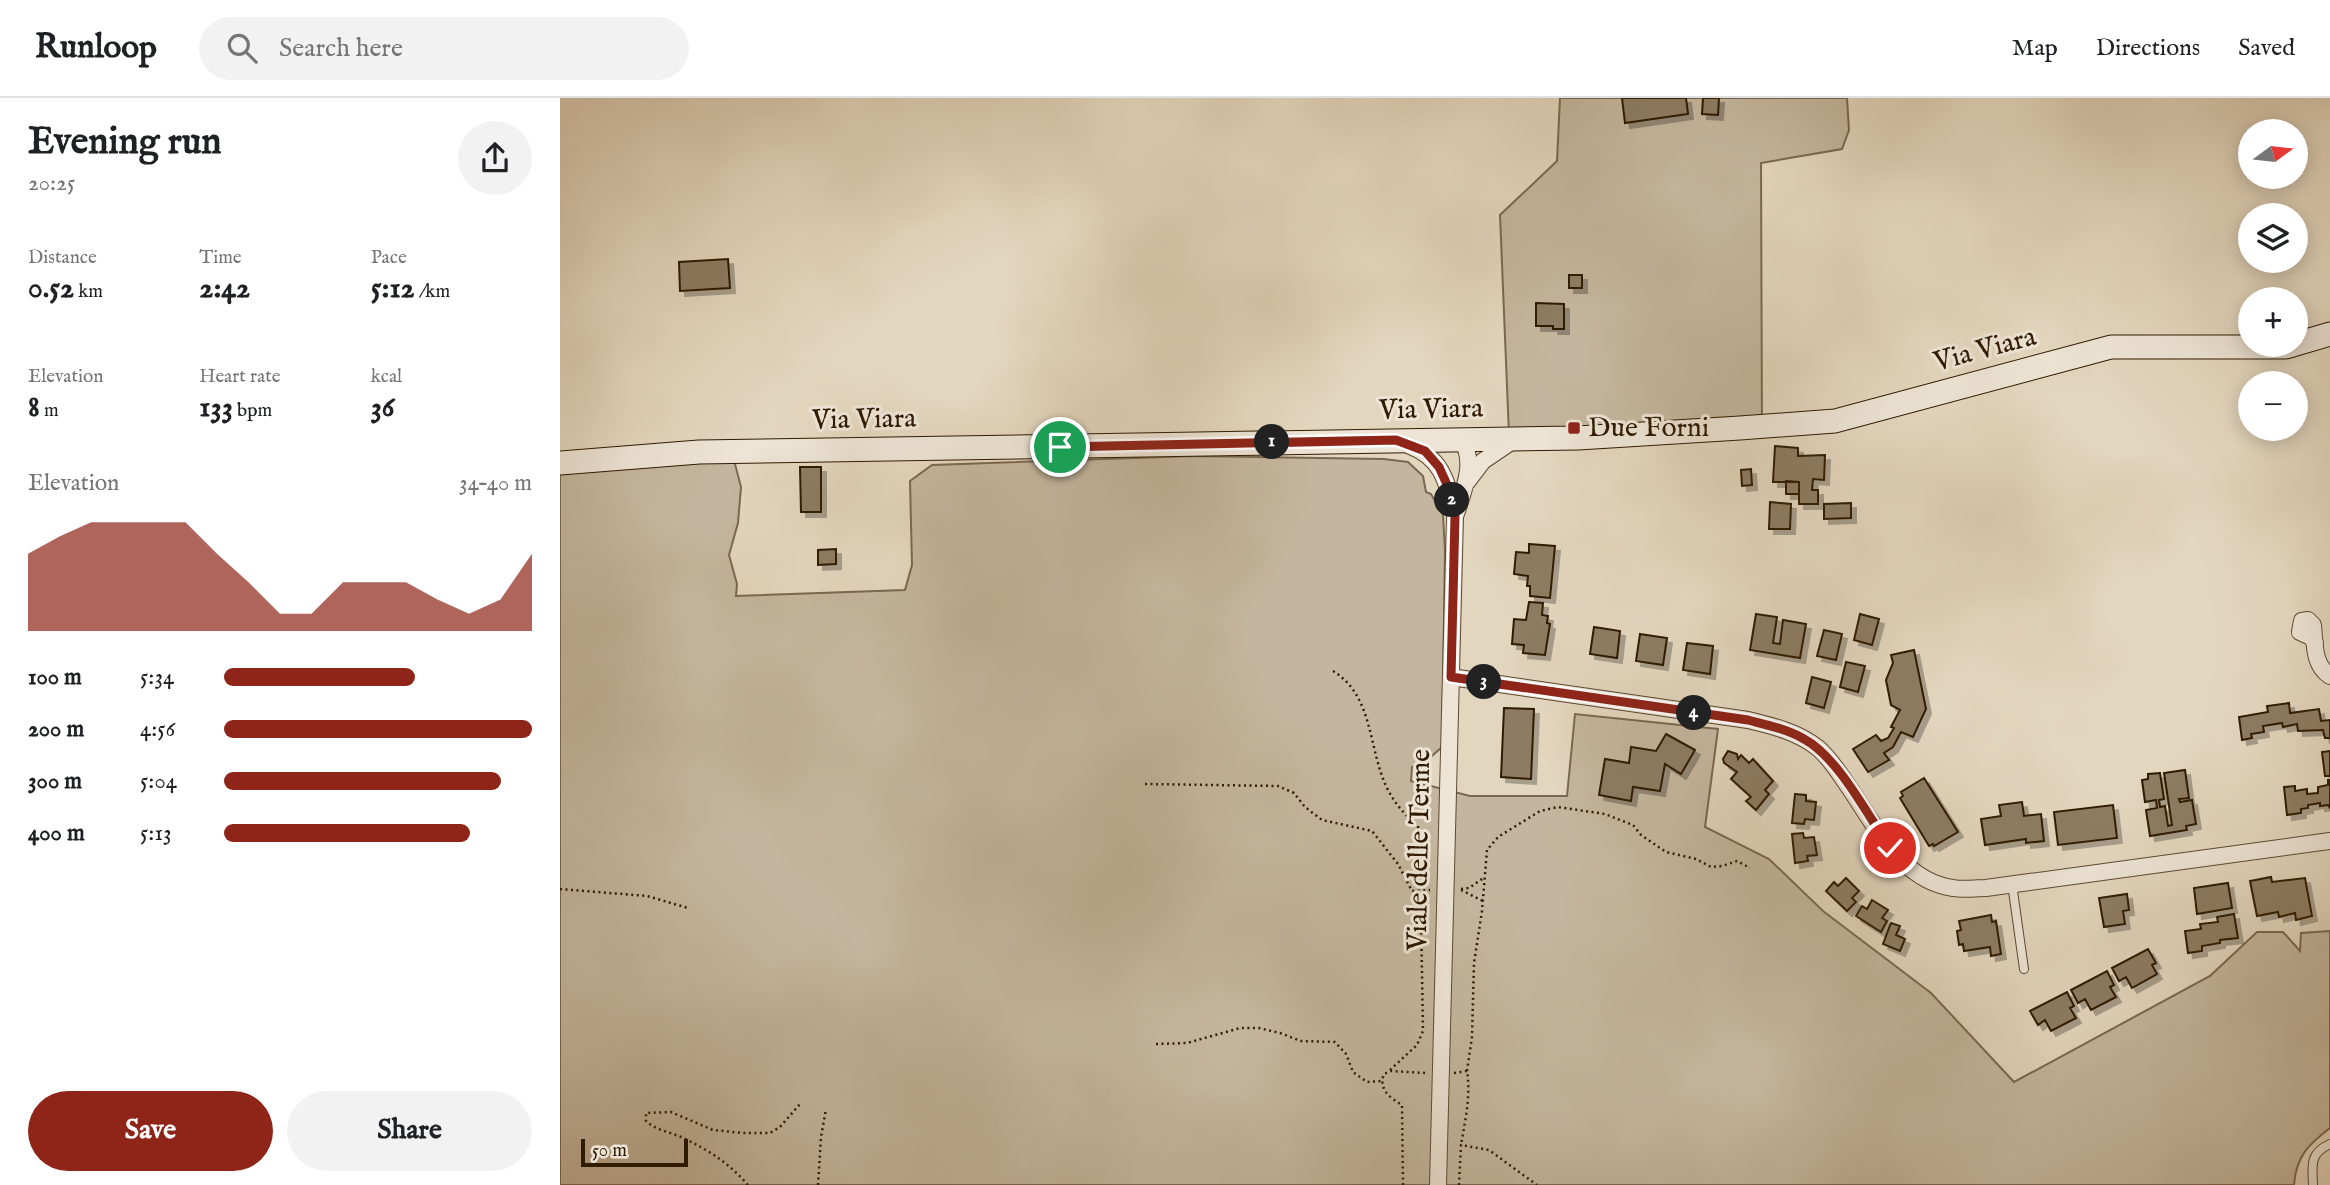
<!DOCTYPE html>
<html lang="en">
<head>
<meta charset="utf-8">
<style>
	:root { --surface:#fff; --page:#f2f2f2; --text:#202124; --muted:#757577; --line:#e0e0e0; --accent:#8f2418 }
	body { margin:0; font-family:"IM FELL English",serif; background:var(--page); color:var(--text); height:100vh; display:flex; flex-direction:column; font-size:26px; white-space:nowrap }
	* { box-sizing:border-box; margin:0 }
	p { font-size:23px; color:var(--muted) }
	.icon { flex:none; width:38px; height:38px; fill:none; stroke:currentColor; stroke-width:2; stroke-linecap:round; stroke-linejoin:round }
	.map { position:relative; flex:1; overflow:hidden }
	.side { display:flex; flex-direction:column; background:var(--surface); width:560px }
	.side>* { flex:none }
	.needle { width:46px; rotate:75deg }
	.buttons { position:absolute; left:1678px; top:21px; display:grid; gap:14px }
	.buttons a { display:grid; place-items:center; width:70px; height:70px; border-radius:50%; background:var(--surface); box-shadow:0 4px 18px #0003; font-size:35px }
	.scale { position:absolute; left:21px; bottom:18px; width:107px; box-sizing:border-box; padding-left:7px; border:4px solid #2f1a02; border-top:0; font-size:19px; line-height:24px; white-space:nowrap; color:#2f1a02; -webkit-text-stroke:5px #ede4d5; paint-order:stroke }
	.pin { position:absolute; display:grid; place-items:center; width:60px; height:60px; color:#fff; margin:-30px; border:4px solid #fff; border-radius:50%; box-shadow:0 2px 7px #0007 }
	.km { position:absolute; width:35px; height:35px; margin:-18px; border-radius:50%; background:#222; color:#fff; font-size:19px; line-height:35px; text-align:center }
	.round { display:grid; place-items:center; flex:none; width:74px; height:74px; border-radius:37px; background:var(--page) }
	.overview { display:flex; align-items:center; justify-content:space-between; height:119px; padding:0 28px }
	h1 { font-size:38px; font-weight:800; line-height:52px }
	.stats { display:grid; grid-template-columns:repeat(3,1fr); gap:10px; height:119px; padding:7px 28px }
	.stats div { display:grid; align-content:center }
	.stats b { font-size:30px; font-weight:800 }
	.stats small { font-size:19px; font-weight:400 }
	.stats p { font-size:19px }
	.chart { height:196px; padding:14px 28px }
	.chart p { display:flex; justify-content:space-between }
	.chart svg { width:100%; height:126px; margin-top:7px; fill:var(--accent); opacity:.7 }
	.action { display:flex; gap:14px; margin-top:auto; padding:14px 28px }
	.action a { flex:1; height:80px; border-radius:42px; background:var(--accent); color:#fff; font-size:28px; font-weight:800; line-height:80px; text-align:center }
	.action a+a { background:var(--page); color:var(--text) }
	ul { padding:0 28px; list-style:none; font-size:23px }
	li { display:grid; grid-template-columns:112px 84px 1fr; align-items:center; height:52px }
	li i { height:18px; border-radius:9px; background:var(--accent) }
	header { display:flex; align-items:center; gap:42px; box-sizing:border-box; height:98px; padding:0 35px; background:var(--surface); border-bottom:2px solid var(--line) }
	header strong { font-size:33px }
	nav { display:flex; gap:38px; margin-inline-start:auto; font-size:24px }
	.search { width:490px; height:63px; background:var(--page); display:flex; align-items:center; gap:18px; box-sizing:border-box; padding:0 24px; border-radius:38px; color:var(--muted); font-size:26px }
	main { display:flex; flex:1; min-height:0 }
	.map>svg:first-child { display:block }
</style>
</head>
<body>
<header>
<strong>Runloop</strong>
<div class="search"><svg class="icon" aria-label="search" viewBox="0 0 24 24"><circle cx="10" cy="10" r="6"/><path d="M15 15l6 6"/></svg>Search here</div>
<nav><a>Map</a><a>Directions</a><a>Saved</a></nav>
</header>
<main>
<section class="side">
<div class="overview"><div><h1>Evening run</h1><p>20:25</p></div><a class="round"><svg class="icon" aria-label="share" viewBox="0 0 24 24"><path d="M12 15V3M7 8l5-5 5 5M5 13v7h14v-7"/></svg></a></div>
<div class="stats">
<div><p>Distance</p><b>0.52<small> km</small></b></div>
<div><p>Time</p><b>2:42</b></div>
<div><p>Pace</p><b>5:12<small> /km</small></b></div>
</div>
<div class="stats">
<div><p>Elevation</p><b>8<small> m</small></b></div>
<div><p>Heart rate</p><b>133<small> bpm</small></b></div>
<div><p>kcal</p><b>36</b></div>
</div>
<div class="chart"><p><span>Elevation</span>34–40 m</p>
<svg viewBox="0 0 160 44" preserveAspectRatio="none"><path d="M0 44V17L10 11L20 6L30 6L40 6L50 6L60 17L70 27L80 38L90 38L100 27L110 27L120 27L130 33L140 38L150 33L160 17V44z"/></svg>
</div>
<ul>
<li><b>100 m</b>5:34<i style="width:62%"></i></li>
<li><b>200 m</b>4:56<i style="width:100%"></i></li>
<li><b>300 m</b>5:04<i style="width:90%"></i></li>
<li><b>400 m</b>5:13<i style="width:80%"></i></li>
</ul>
<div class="action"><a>Save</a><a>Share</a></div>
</section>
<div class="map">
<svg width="1770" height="1087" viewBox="0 0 1770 1087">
	<defs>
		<filter id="shadow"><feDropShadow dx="5" dy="5" stdDeviation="0" flood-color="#0004"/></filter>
	</defs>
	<rect width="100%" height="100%" fill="#e3d6be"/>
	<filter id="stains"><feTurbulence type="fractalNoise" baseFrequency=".00286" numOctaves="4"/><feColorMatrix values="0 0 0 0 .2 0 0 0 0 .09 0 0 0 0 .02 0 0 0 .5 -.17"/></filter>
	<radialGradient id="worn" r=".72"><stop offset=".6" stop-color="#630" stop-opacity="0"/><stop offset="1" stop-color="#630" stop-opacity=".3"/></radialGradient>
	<path fill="#c4b69e" stroke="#7a6850" stroke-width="2" d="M1000,0h287l2,32 -7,19 -81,14 1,270 -253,2 -9,-220 57,-54z
		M634,358l190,3 24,3 15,14 3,16 5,2 12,21 2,36 -3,196 -18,16 -12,4 -1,14 59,15h97l8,-82 143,15 -13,98 64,32 54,52 108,82 83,89 196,-106 47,-44h26l17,19 1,-18 29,-2v197c-21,16 -34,28 -36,57h-1734v-715l174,-10 7,27 -3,36 -9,32 8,29 -1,12 169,-6 7,-25 -2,-84 22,-16z"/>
	<path fill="#8d7c64" stroke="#2f1a02" stroke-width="2" filter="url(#shadow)" d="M1062,0h64l2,16 -63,9z
		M1143,0h16l-1,17 -16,-1z
		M168,161l2,29 -50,3 -1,-29z
		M1009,177h13v13h-13z
		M976,205l28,1v25h-11v-3h-17z
		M1215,348l23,2v8l27,-1 -1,25 -11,-1 -1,11h6v14h-19v-22h-26z
		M240,369h21v45h-20z
		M1191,371l1,16 -10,1 -1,-16z
		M1226,383l13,1v12h-13z
		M1210,404l21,2 -1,25h-21z
		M1291,405v15l-27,1v-15z
		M969,446l26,2 -5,52 -20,-2v-10h-3l1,-10 -14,-2 2,-22 13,1z
		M276,451v15l-18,1v-15z
		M969,504l14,1 -1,12 6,1 -1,7 3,1 -5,31 -22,-2 1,-8 -12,-1 2,-25 12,1z
		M1196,516l21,3 -4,26 7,1 3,-24 23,4 -6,34 -50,-8z
		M1300,516l19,5 -7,26 -18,-5z
		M1034,529l26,4 -3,27 -27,-4z
		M1264,532l18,4 -6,26 -19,-4z
		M1080,536l27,4 -4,27 -27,-4z
		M1127,545l26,3 -3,28 -27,-4z
		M1354,552l12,59 -13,28 -12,-5 -8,15 -9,6 5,7 -21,12 -15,-23 23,-14 5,6 7,-3 6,-10 -3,-1 9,-17 -9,-5 -5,-25 7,-17 -2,-8z
		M1286,564l19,4 -7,26 -18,-5z
		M1252,579l19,5 -7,26 -18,-5z
		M1729,605l1,10 29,-4 2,12 9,-1v18h-5l-2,-8 -25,1 -1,-7 -14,3 -1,-4 -19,3 1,6 -13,2 1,4 -10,2 -3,-23 29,-5 -1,-6z
		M944,610l30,1 -3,70 -30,-2z
		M1106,636l29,16 -14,24 -16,-10 -5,27 -27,-4 -2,14 -32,-6 6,-36 24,4 2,-16 25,4z
		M1168,653l9,3 1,5 3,-4 8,8 4,-4 20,22 -8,9 4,4 -13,16 -10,-9 5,-4 -20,-18 6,-7 -13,-9 -1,-4z
		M1770,653v25h-5l-3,-24z
		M1625,672l4,28 -10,1 1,3 12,-2 4,24 -10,2 1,4 -37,6 -4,-26 11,-2 -1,-8 -11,2 -3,-22 6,-1v-5l12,-1 4,26 -5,1 1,7 5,-1 3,20 4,-1 -8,-52z
		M1364,680l34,54 -24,14 -1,-2 -4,2 -29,-48 3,-2 -2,-4z
		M1768,682h2v28l-2,-3 -8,1v-3l-12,2v3l-7,1v4l-14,2 -3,-28 11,-1v5l12,-2v5l11,-1v-6l10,-2z
		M1235,696l11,1v6l10,1 -2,18 -9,-1 -1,5 -12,-1z
		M1462,704l2,14 17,-2 3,27 -18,2v-4l-41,6 -4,-26 20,-3 -2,-11z
		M1553,707l4,33 -59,7 -4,-33z
		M1243,735l1,5 10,-1 3,18 -10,1 1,5 -13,2 -3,-29z
		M1711,779l1,5 33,-4 7,38 -16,4 -1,-7 -16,4 -1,-5 -21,4 -7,-35z
		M1286,780l13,13 -7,7 4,4 -9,9 -21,-20 8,-9 4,4z
		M1668,785l4,25 -35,6 -3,-26z
		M1567,796l2,16 -6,1 2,13 -21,3 -5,-29z
		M1312,802l16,10 -6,8 5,3 -6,11 -25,-16 6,-10 5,3z
		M1674,816l4,24 -18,2v3l-18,3v5l-14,2 -3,-22 16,-2 -1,-5 18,-2 -1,-5z
		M1431,817l1,7 4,-1 5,33 -10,2 -1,-9 -26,4 -1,-7 -4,1 -2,-14 4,-1 -2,-9z
		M1331,825l9,3 -4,9 9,4 -5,12 -17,-7z
		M1588,851l8,14 -4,2 5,9 -25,14 -6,-11 -7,4 -7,-13z
		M1547,873l7,14 -4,2 6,10 -25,13 -6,-11 -7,4 -7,-13z
		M1507,894l7,14 -4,2 6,10 -25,13 -6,-11 -7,5 -8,-14z"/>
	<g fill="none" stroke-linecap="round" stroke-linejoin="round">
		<defs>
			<path id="service" d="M1452,786l12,85
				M1753,1087c-1,-21 -3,-32 17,-41"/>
			<path id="minor" d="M848,347c35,13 39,37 47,71l-17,669
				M907,384l16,-21 31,-21
				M896,416c7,-23 21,-53 5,-74
				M1755,545l-4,-6 -11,-5 2,-11 6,-1 5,5c2,19 0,40 17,51
				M891,579l297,43c25,6 50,12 70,28 12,10 21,25 30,38 27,39 53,95 105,102 11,2 22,0 33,0l344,-47"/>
			<path id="secondary" d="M1736,246l34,-10
				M0,365l139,-11 879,-14 162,-10 95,-7 276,-74h175l7,-2"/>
		</defs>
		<use href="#service" stroke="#5c4931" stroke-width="10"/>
		<use href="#minor" stroke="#5c4931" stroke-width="18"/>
		<use href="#secondary" stroke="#2f1a02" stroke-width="25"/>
		<path stroke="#2f1a02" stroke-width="2.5" stroke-dasharray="2 3.5" stroke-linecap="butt" d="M773,573c41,25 35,78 54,117 8,16 17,26 31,38l5,36 -2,28
			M585,686l133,2 16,7 11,14 17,13 50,11 26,33 14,27 18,-1
			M0,791l87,7 41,12
			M901,791l8,-1 16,-11
			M901,792l22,11
			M596,946l31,-1 53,-15h19l21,5 21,8 34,1 11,12 7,18 14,10 14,-1
			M830,972l27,-25 6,-14 -2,-115 -3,-25
			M907,973l5,-34 2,-74 8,-52 5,-61 11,-13 42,-26 18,-4 47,7 28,11 8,10 25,17 30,7 15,8 11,-1 15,-5 13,7
			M894,975l13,-2c4,25 -2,50 -6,74
			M188,1087c-19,-22 -41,-36 -67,-48 -12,-5 -25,-7 -35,-16v-8l25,-1 42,18 30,3h27l10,-6 20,-23
			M258,1087l3,-48 5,-28
			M843,1087l-1,-80c-12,-7 -24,-16 -18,-31l7,-3 35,2
			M899,1087l2,-40 28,5 48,35"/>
		<use href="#service" stroke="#ede4d5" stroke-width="8"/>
		<use href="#minor" stroke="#ede4d5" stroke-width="16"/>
		<use href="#secondary" stroke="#ede4d5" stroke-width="23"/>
	</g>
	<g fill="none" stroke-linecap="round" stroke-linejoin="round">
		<defs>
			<path id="route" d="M500,349l336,-7 29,11 14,16 10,22 6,27 -4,161 297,43c19,5 39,9 56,19 34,18 64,77 86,109"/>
		</defs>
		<use href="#route" stroke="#fff" stroke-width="14"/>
		<use href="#route" stroke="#8f2418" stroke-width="9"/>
	</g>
	<rect fill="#8f2418" stroke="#ede4d5" stroke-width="2.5" x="1007" y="323" width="14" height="14" rx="3.5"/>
	<g text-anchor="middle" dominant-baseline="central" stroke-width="6" stroke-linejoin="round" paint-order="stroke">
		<g font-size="28" fill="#2f1a02" stroke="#ede4d5">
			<text transform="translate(1425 252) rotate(-15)">Via Viara</text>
			<text transform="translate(871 312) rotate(-1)">Via Viara</text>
			<text transform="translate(304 322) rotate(-1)">Via Viara</text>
			<text transform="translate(860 752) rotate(-89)">Viale delle Terme</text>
		</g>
		<g font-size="28" fill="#2f1a02" stroke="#ede4d5" text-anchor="start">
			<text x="1028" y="330">Due Forni</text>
		</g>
	</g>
	<rect width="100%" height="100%" filter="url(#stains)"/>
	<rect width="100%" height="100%" fill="url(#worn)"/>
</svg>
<div class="buttons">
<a><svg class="needle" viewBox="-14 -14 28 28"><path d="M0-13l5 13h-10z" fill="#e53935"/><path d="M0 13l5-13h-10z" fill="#757577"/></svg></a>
<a><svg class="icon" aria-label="layers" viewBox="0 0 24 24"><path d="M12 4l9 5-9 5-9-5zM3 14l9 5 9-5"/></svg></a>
<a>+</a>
<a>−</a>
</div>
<div class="scale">50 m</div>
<div class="pin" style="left:500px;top:349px;background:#1e9e55"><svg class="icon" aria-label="arrive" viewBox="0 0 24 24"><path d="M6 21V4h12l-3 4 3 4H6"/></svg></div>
<div class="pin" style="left:1330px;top:750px;background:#d93025"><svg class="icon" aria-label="check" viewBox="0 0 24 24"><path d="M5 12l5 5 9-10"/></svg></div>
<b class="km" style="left:712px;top:344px">1</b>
<b class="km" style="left:892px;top:402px">2</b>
<b class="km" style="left:924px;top:584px">3</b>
<b class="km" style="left:1134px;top:615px">4</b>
</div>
</main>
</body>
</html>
